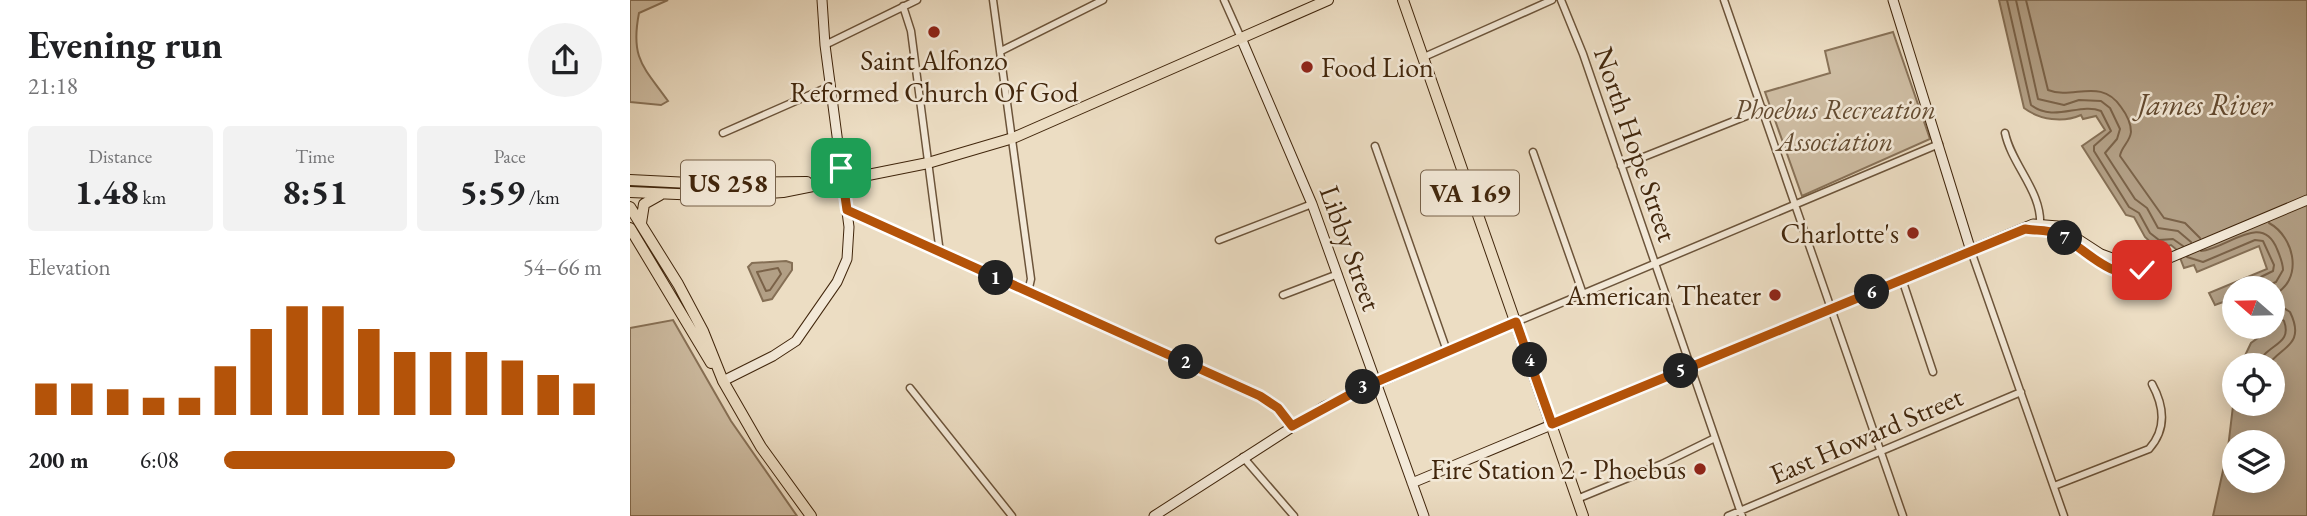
<!DOCTYPE html>
<html lang="en">
<head>
<meta charset="utf-8">
<style>
	:root { --surface:#fff; --page:#f2f2f2; --text:#202124; --muted:#757577; --accent:#b45309 }
	body { margin:0; font-family:"EB Garamond",serif; background:var(--page); color:var(--text); height:100vh; display:flex; flex-direction:column; font-size:26px; white-space:nowrap }
	* { box-sizing:border-box; margin:0 }
	p { font-size:23px; color:var(--muted) }
	.icon { flex:none; width:38px; height:38px; fill:none; stroke:currentColor; stroke-width:2; stroke-linecap:round; stroke-linejoin:round }
	.map { position:relative; flex:1; overflow:hidden }
	.drawer { display:flex; flex-direction:column; background:var(--surface); width:630px }
	.drawer>* { flex:none }
	.needle { width:46px; rotate:290deg }
	.tools { position:absolute; left:1592px; top:276px; display:grid; gap:14px }
	.tools a { display:grid; place-items:center; width:63px; height:63px; border-radius:50%; background:var(--surface); box-shadow:0 4px 18px #0003; font-size:35px }
	.pin { position:absolute; display:grid; place-items:center; width:60px; height:60px; color:#fff; margin:-30px; border-radius:14px; box-shadow:0 4px 10px #0006 }
	.km { position:absolute; width:35px; height:35px; margin:-18px; border-radius:50%; background:#222; color:#fff; font-size:19px; line-height:35px; text-align:center }
	.round { display:grid; place-items:center; flex:none; width:74px; height:74px; border-radius:37px; background:var(--page) }
	.overview { display:flex; align-items:center; justify-content:space-between; height:119px; padding:0 28px }
	h1 { font-size:38px; font-weight:700; line-height:52px }
	.figures { display:grid; grid-template-columns:repeat(3,1fr); gap:10px; height:119px; padding:7px 28px }
	.figures div { display:grid; align-content:center; border-radius:7px; background:var(--page); text-align:center }
	.figures b { font-size:35px; font-weight:700 }
	.figures small { font-size:19px; font-weight:400 }
	.figures p { font-size:19px }
	.chart { height:196px; padding:14px 28px }
	.chart p { display:flex; justify-content:space-between }
	.chart svg { width:100%; height:126px; margin-top:7px; stroke:var(--accent); stroke-width:6 }
	ul { padding:0 28px; list-style:none; font-size:23px }
	li { display:grid; grid-template-columns:112px 84px 1fr; align-items:center; height:52px }
	li i { height:18px; border-radius:9px; background:var(--accent) }
	main { display:flex; flex:1; min-height:0 }
	.map>svg:first-child { display:block }
</style>
</head>
<body>
<main>
<section class="drawer">
<div class="overview"><div><h1>Evening run</h1><p>21:18</p></div><a class="round"><svg class="icon" aria-label="share" viewBox="0 0 24 24"><path d="M12 15V3M7 8l5-5 5 5M5 13v7h14v-7"/></svg></a></div>
<div class="figures">
<div><p>Distance</p><b>1.48<small> km</small></b></div>
<div><p>Time</p><b>8:51</b></div>
<div><p>Pace</p><b>5:59<small> /km</small></b></div>
</div>
<div class="chart"><p><span>Elevation</span>54–66 m</p>
<svg viewBox="0 0 160 44" preserveAspectRatio="none"><path d="M5 44V33M15 44V33M25 44V35M35 44V38M45 44V38M55 44V27M65 44V14M75 44V6M85 44V6M95 44V14M105 44V22M115 44V22M125 44V22M135 44V25M145 44V30M155 44V33"/></svg>
</div>
<ul>
<li><b>200 m</b>6:08<i style="width:61%"></i></li>
</ul>
</section>
<div class="map">
<svg width="1677" height="516" viewBox="0 0 1677 516">
	<rect width="100%" height="100%" fill="#ecddc3"/>
	<filter id="stains"><feTurbulence type="fractalNoise" baseFrequency=".00286" numOctaves="4"/><feColorMatrix values="0 0 0 0 .2 0 0 0 0 .09 0 0 0 0 .02 0 0 0 .5 -.17"/></filter>
	<radialGradient id="worn" r=".72"><stop offset=".6" stop-color="#630" stop-opacity="0"/><stop offset="1" stop-color="#630" stop-opacity=".3"/></radialGradient>
	<path fill="#cfbea4" stroke="#887258" stroke-width="2" d="M0,0h38l-29,13c-9,46 5,54 29,88l-7,4 -31,-3z
		M1263,32l37,107 -128,57 -37,-104 65,-19 -5,-22z
		M43,320l58,101 66,95h-167v-188z"/>
	<path fill="#b29f85" stroke="#856f55" stroke-width="2" fill-rule="evenodd" d="M1369,0h308v516h-94l15,-68 7,-59v15h38v-38h-33l11,-23 22,-16v-38h-38v30l-4,1 -8,-18 -8,3 -6,-12 58,-24 -8,-23 -62,26 -3,-7 -10,3 -7,-18 -6,-5 -13,4 -13,-12 -11,-20 -8,-2 -44,-69 23,-16 -9,-14 -13,3 -2,-4c-18,8 -41,5 -57,-7zM1605,443h38v38h-38z
		M156,261l6,2v7l-20,29 -9,2 -15,-34 4,-4z"/>
	<g fill="none" stroke-linecap="round" stroke-linejoin="round">
		<path stroke="#7a6248" stroke-width="2" d="M1377,0l24,105c23,18 49,-3 70,6l10,20 -17,15v5l35,56 10,6 11,20 9,7 14,-1 10,7
			M1386,0l22,99 26,6 15,-5 22,1 9,7 10,21 -3,10 -12,14 30,46 12,9 11,20 20,3 13,11
			M1396,0l22,90c25,10 53,-13 73,17 6,8 10,15 10,25 -1,10 -10,15 -11,24l44,62 21,5 15,15
			M1639,223c26,14 35,58 4,72
			M1571,251c26,-2 61,-40 76,-2 3,7 6,14 6,21l-7,12 -17,7
			M1557,257l16,5 52,-22 8,1 11,24 -1,6 -37,18
			M148,268l3,6 -11,16 -4,1 -9,-19z
			M1627,366c9,-23 36,-20 27,-45l-11,-9
			M1638,366c10,-19 39,-19 22,-54l-17,-11"/>
		<defs>
			<path id="street" d="M363,0l38,279 -3,13
				M594,0l17,38
				M931,0l22,54 159,462
				M1094,0l179,516
				M273,6l8,25 29,222
				M195,45l92,-45
				M371,51l102,-51
				M794,57l128,-57
				M93,133l107,-47
				M1375,133c7,33 38,59 35,94
				M745,146l72,205
				M903,152l50,142
				M991,166l143,-57
				M217,210l413,186 18,12 14,18
				M589,240l93,-36
				M1341,251l93,265
				M1272,279l31,93
				M653,295l55,-21
				M886,322l423,-178
				M280,388l102,128
				M613,457l51,59
				M1424,486l95,-37c18,-20 15,-43 3,-65
				M947,499l85,-35 53,-26
				M1098,516l293,-124"/>
			<path id="secondary" d="M1263,0l78,251
				M611,38l71,166 112,312
				M1397,229l29,4 55,35 23,5 173,-73
				M93,381l50,-25 23,-15 41,-59 10,-23 2,-32 -24,-182 -3,-45
				M782,483l621,-259 25,2 43,28 41,15
				M524,516l171,-110 191,-84"/>
			<path id="primary" d="M773,0l180,516
				M0,180l60,3 117,-1
				M0,192l94,4 59,-4 145,-29 85,-25 315,-138
				M0,207l48,77 25,47 20,50 38,66 50,69
				M11,223l3,-19 16,-9
				M0,228l81,135"/>
		</defs>
		<use href="#street" stroke="#6c543a" stroke-width="9"/>
		<use href="#secondary" stroke="#41260c" stroke-width="11"/>
		<use href="#primary" stroke="#41260c" stroke-width="12"/>
		<use href="#street" stroke="#f3e9d8" stroke-width="6"/>
		<use href="#secondary" stroke="#f3e9d8" stroke-width="9"/>
		<use href="#primary" stroke="#ecddc3" stroke-width="10"/>
	</g>
	<g fill="none" stroke-linecap="round" stroke-linejoin="round">
		<defs>
			<path id="route" d="M211,168l6,42 413,186 18,12 14,18 70,-38 154,-66 36,102 473,-195c11,2 22,0 33,5 25,12 53,49 84,36"/>
		</defs>
		<use href="#route" stroke="#fff" stroke-width="14"/>
		<use href="#route" stroke="#b45309" stroke-width="9"/>
	</g>
	<g fill="#8f2418" stroke="#f3e9d8" stroke-width="2.5">
		<circle cx="304" cy="32" r="7"/>
		<circle cx="677" cy="67" r="7"/>
		<circle cx="1283" cy="233" r="7"/>
		<circle cx="1145" cy="295" r="7"/>
		<circle cx="1070" cy="469" r="7"/>
	</g>
	<g text-anchor="middle" dominant-baseline="central" stroke-width="5" stroke-linejoin="round" paint-order="stroke">
		<g fill="#f3e9d8" stroke="#766049" stroke-width="2">
			<rect x="51" y="160.5" width="94" height="45" rx="5"/>
			<rect x="791" y="170.5" width="98" height="45" rx="5"/>
		</g>
		<g font-size="26" font-weight="bold" fill="#41260c">
			<text x="98" y="183">US 258</text>
			<text x="840" y="193">VA 169</text>
		</g>
		<g font-size="28" fill="#41260c" stroke="#f3e9d8" text-anchor="end">
			<text x="304" y="60" text-anchor="middle">Saint Alfonzo<tspan x="304" dy="32">Reformed Church Of God</tspan></text>
			<text x="691" y="67" text-anchor="start">Food Lion</text>
			<text x="1269" y="233">Charlotte's</text>
			<text x="1131" y="295">American Theater</text>
			<text x="1056" y="469">Fire Station 2 - Phoebus</text>
		</g>
		<g font-size="28" font-style="italic" fill="#644c32" stroke="#f3e9d8">
			<text x="1205" y="109">Phoebus Recreation<tspan x="1205" dy="32">Association</tspan></text>
		</g>
		<g font-size="28" fill="#41260c" stroke="#f3e9d8">
			<text transform="translate(1006 144) rotate(71)">North Hope Street</text>
			<text transform="translate(721 248) rotate(70)">Libby Street</text>
			<text transform="translate(1236 435) rotate(-23)">East Howard Street</text>
		</g>
		<g font-size="30" font-style="italic" fill="#634a30" stroke="#f3e9d8">
			<text x="1575" y="104">James River</text>
		</g>
	</g>
	<rect width="100%" height="100%" filter="url(#stains)"/>
	<rect width="100%" height="100%" fill="url(#worn)"/>
</svg>
<div class="tools">
<a><svg class="needle" viewBox="-14 -14 28 28"><path d="M0-13l5 13h-10z" fill="#e53935"/><path d="M0 13l5-13h-10z" fill="#757577"/></svg></a>
<a><svg class="icon" aria-label="locate" viewBox="0 0 24 24"><circle cx="12" cy="12" r="6"/><path d="M12 2v4M12 18v4M2 12h4M18 12h4"/></svg></a>
<a><svg class="icon" aria-label="layers" viewBox="0 0 24 24"><path d="M12 4l9 5-9 5-9-5zM3 14l9 5 9-5"/></svg></a>
</div>
<div class="pin" style="left:211px;top:168px;background:#1e9e55"><svg class="icon" aria-label="arrive" viewBox="0 0 24 24"><path d="M6 21V4h12l-3 4 3 4H6"/></svg></div>
<div class="pin" style="left:1512px;top:270px;background:#d93025"><svg class="icon" aria-label="check" viewBox="0 0 24 24"><path d="M5 12l5 5 9-10"/></svg></div>
<b class="km" style="left:366px;top:278px">1</b>
<b class="km" style="left:556px;top:362px">2</b>
<b class="km" style="left:733px;top:387px">3</b>
<b class="km" style="left:900px;top:360px">4</b>
<b class="km" style="left:1051px;top:371px">5</b>
<b class="km" style="left:1242px;top:292px">6</b>
<b class="km" style="left:1435px;top:238px">7</b>
</div>
</main>
</body>
</html>
